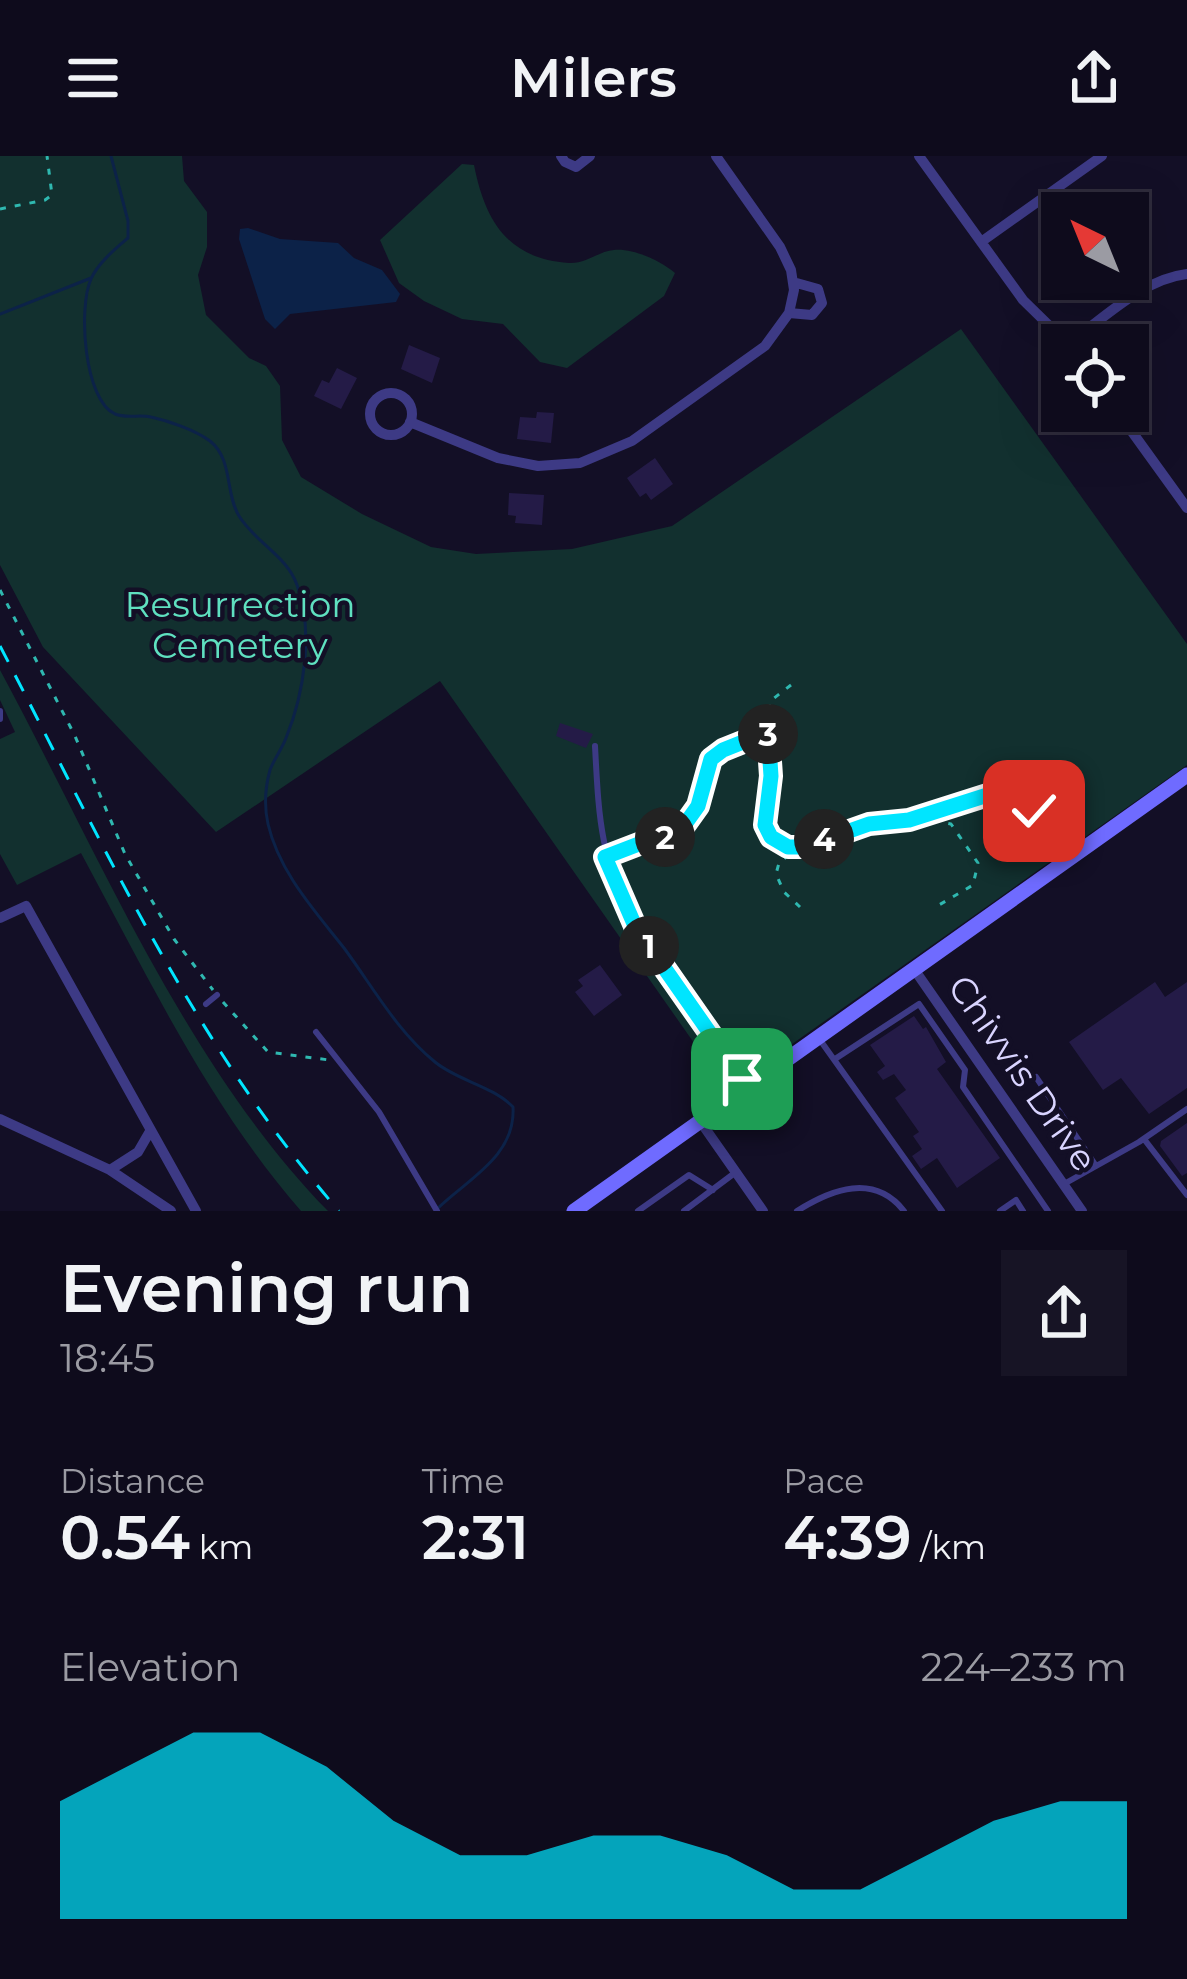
<!DOCTYPE html>
<html lang="en">
<head>
<meta charset="utf-8">
<style>
	:root { --surface:#0e0b1c; --page:#171425; --text:#f1f3f6; --muted:#9b9ba3; --line:#2e2b3b; --accent:#00e5ff }
	body { margin:0; font-family:Montserrat,sans-serif; background:var(--page); color:var(--text); height:100vh; display:flex; flex-direction:column; font-size:45px; white-space:nowrap }
	* { box-sizing:border-box; margin:0 }
	p { font-size:39px; color:var(--muted) }
	.icon { flex:none; width:66px; height:66px; fill:none; stroke:currentColor; stroke-width:2; stroke-linecap:round; stroke-linejoin:round }
	.map { position:relative; height:1055px; overflow:hidden }
	.side { display:flex; flex-direction:column; background:var(--surface); flex:1 }
	.side>* { flex:none }
	.needle { width:78px; rotate:317deg }
	.fabs { position:absolute; left:1041px; top:36px; display:grid; gap:24px }
	.fabs a { display:grid; place-items:center; width:108px; height:108px; border-radius:0px; background:var(--surface); box-shadow:0 12px 48px #0002,0 0 0 3px var(--line); font-size:60px }
	.pin { position:absolute; display:grid; place-items:center; width:102px; height:102px; color:#fff; margin:-51px; border-radius:24px; box-shadow:0 6px 18px #0006 }
	.km { position:absolute; width:60px; height:60px; margin:-30px; border-radius:50%; background:#222; color:#fff; font-size:33px; line-height:60px; text-align:center }
	.round { display:grid; place-items:center; flex:none; width:126px; height:126px; border-radius:0px; background:var(--page) }
	.overview { display:flex; align-items:center; justify-content:space-between; height:204px; padding:0 60px }
	h1 { font-size:66px; font-weight:600; line-height:90px }
	.stats { display:grid; grid-template-columns:repeat(3,1fr); gap:18px; height:204px; padding:12px 60px }
	.stats div { display:grid; align-content:center }
	.stats b { font-size:60px; font-weight:600 }
	.stats small { font-size:33px; font-weight:400 }
	.stats p { font-size:33px }
	.chart { height:336px; padding:24px 60px }
	.chart p { display:flex; justify-content:space-between }
	.chart svg { width:100%; height:216px; margin-top:12px; fill:var(--accent); opacity:.7 }
	header { display:flex; justify-content:space-between; align-items:center; height:156px; padding:0 60px; background:var(--surface); font-size:54px; font-weight:600 }
	.map>svg:first-child { display:block }
</style>
</head>
<body>
<header><svg class="icon" aria-label="menu" viewBox="0 0 24 24"><path d="M4 6h16M4 12h16M4 18h16"/></svg>Milers<svg class="icon" aria-label="share" viewBox="0 0 24 24"><path d="M12 15V3M7 8l5-5 5 5M5 13v7h14v-7"/></svg></header>
<div class="map">
<svg width="1187" height="1055" viewBox="0 0 1187 1055">
	<rect width="100%" height="100%" fill="#130f26"/>
	<path fill="#12302f" d="M0,0h182l2,25 23,31v35l-9,28 8,40 43,43 17,8 14,20 2,54 19,37 61,37 69,33 45,7 96,-5 100,-23 289,-197 226,315v121l-460,325 -287,-409 -224,151 -173,-185 -43,-82z
		M462,8l12,1c11,55 33,94 95,98 17,1 30,-12 45,-13 19,-2 47,11 61,23l-11,23 -97,72 -27,-6 -37,-38 -41,-5 -38,-18 -25,-18 -19,-43z
		M0,514c96,178 185,395 328,541h-27c-93,-107 -153,-234 -220,-358l-64,32 -17,-31v-115l15,-7 -15,-32z"/>
	<path fill="#0c2248" d="M248,72l32,11 58,4 16,15 28,12 18,24 -4,8 -106,12 -15,15 -10,-10 -26,-80 1,-10z"/>
	<g fill="none" stroke-linecap="round" stroke-linejoin="round">
		<path stroke="#0c2248" stroke-width="3" d="M111,0l17,65v17c-13,11 -30,25 -37,41 -13,29 -7,121 24,135 12,5 24,0 36,3 18,4 44,13 59,24 23,18 15,52 29,75 16,26 48,40 58,69 17,46 7,109 -11,153 -4,11 -12,21 -16,32 -5,18 -6,36 -2,54 11,48 47,87 76,124 29,39 52,82 91,114 23,19 58,24 78,45 3,50 -47,73 -77,103
			M0,158l91,-36"/>
	</g>
	<path fill="#241b47" d="M409,189l31,13 -8,25 -31,-14z
		M337,212l20,10 -16,31 -27,-13 8,-16 7,3z
		M537,256l17,1 -3,30 -34,-4 3,-22 16,1z
		M655,302l18,26 -22,16 -5,-7 -6,4 -13,-19z
		M509,337l35,2 -2,30 -27,-2 1,-7 -8,-1z
		M560,567l33,11 -7,14 -30,-12z
		M600,809l22,30 -28,21 -19,-24 8,-6 -5,-6z
		M1155,826l10,15 22,-15v106l-38,26 -28,-36 -18,12 -34,-48z
		M914,860l9,13 3,-2 20,35 -9,7 63,89 -43,30 -20,-30 -16,11 -9,-13 10,-7 -9,-13 6,-4 -24,-34 11,-8 -12,-16 -11,6 -6,-8 8,-6 -15,-21z
		M1187,967v50l-5,3 -22,-30 1,-5z"/>
	<g fill="none" stroke-linecap="round" stroke-linejoin="round">
		<path stroke="#2fb8b0" stroke-width="3" stroke-dasharray="6 9" stroke-linecap="butt" d="M0,53l45,-9 7,-5 -5,-39
			M0,434l75,146 50,118 49,85 39,51
			M791,529l-22,17 2,74 -6,49 10,16 20,7
			M919,661l32,7 27,39 -5,22 -34,20
			M613,699l70,-28 15,-21 13,-47 12,-9 45,-18
			M800,751l-16,-15 -8,-18 3,-11 18,-15 43,-16 29,-8 40,-4 110,-35 15,28
			M223,846l45,50 61,8"/>
		<path stroke="#3d3a85" stroke-width="6" d="M0,555v8
			M595,590c4,75 5,111 40,179l111,159
			M1049,668l22,32
			M206,848l11,-9
			M316,876l63,80 58,99
			M820,884l122,171
			M835,903l84,-55 46,66 -2,17 85,124
			M1036,921l60,89
			M1144,983l43,56
			M1064,1028l75,-42 48,-33
			M638,1055l51,-36 24,15
			M684,1055l52,-39
			M797,1055c35,-22 77,-38 107,0
			M1000,1055l16,-11 7,11"/>
		<path stroke="#3d3a85" stroke-width="10" d="M561,0l4,6 11,5 14,-11
			M919,0l104,144 46,45
			M981,86l121,-86
			M789,157l23,2 10,-12 -4,-14 -25,-7
			M1068,188c36,-26 75,-65 119,-70
			M370 258a21 21 0 1 1 42 0a21 21 0 1 1-42 0Z
			M1117,255l70,97
			M410,266l88,36 40,8 42,-3 52,-22 133,-95 24,-33 5,-23 -3,-20 -11,-23 -64,-91
			M0,762l26,-12 170,305
			M914,813l168,242
			M0,963l110,51 61,41
			M700,965l63,90
			M110,1014l28,-18 11,-19"/>
		<path stroke="#6f6bff" stroke-width="15" d="M574,1055l613,-436"/>
		<path stroke="#00e5ff" stroke-width="3" stroke-dasharray="18 15" stroke-linecap="butt" d="M0,490c101,194 194,399 339,565"/>
	</g>
	<g fill="none" stroke-linecap="round" stroke-linejoin="round">
		<defs>
			<path id="route" d="M742,923l-107,-153 -30,-69 78,-30 15,-21 13,-47 12,-9 45,-18 3,44 -6,49 6,12 17,10h16l65,-23 40,-4 110,-35 15,26"/>
		</defs>
		<use href="#route" stroke="#fff" stroke-width="24"/>
		<use href="#route" stroke="#00e5ff" stroke-width="15"/>
	</g>
	<g text-anchor="middle" dominant-baseline="central" stroke-width="9" stroke-linejoin="round" paint-order="stroke">
		<g font-size="36" fill="#5fe0c0" stroke="#130f26">
			<text x="240" y="448">Resurrection<tspan x="240" dy="41">Cemetery</tspan></text>
		</g>
		<g font-size="36" fill="#d9d4ff" stroke="#130f26">
			<text transform="translate(1023 917) rotate(55)">Chivvis Drive</text>
		</g>
	</g>
</svg>
<div class="fabs">
<a><svg class="needle" viewBox="-14 -14 28 28"><path d="M0-13l5 13h-10z" fill="#e53935"/><path d="M0 13l5-13h-10z" fill="#9b9ba3"/></svg></a>
<a><svg class="icon" aria-label="locate" viewBox="0 0 24 24"><circle cx="12" cy="12" r="6"/><path d="M12 2v4M12 18v4M2 12h4M18 12h4"/></svg></a>
</div>
<div class="pin" style="left:742px;top:923px;background:#1e9e55"><svg class="icon" aria-label="arrive" viewBox="0 0 24 24"><path d="M6 21V4h12l-3 4 3 4H6"/></svg></div>
<div class="pin" style="left:1034px;top:655px;background:#d93025"><svg class="icon" aria-label="check" viewBox="0 0 24 24"><path d="M5 12l5 5 9-10"/></svg></div>
<b class="km" style="left:649px;top:790px">1</b>
<b class="km" style="left:665px;top:681px">2</b>
<b class="km" style="left:768px;top:578px">3</b>
<b class="km" style="left:824px;top:683px">4</b>
</div>
<section class="side">
<div class="overview"><div><h1>Evening run</h1><p>18:45</p></div><a class="round"><svg class="icon" aria-label="share" viewBox="0 0 24 24"><path d="M12 15V3M7 8l5-5 5 5M5 13v7h14v-7"/></svg></a></div>
<div class="stats">
<div><p>Distance</p><b>0.54<small> km</small></b></div>
<div><p>Time</p><b>2:31</b></div>
<div><p>Pace</p><b>4:39<small> /km</small></b></div>
</div>
<div class="chart"><p><span>Elevation</span>224–233 m</p>
<svg viewBox="0 0 160 44" preserveAspectRatio="none"><path d="M0 44V20L10 13L20 6L30 6L40 13L50 24L60 31L70 31L80 27L90 27L100 31L110 38L120 38L130 31L140 24L150 20L160 20V44z"/></svg>
</div>
</section>
</body>
</html>
